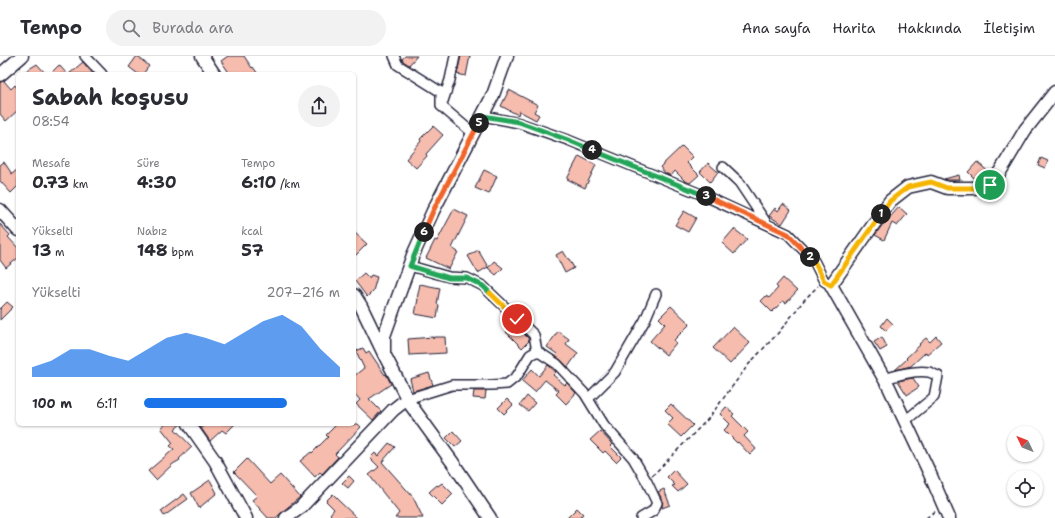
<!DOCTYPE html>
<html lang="tr">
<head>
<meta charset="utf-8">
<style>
	:root { --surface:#fff; --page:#f2f2f3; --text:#2b2b33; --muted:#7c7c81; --line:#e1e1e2; --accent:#1a73e8 }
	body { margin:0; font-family:"Shantell Sans",sans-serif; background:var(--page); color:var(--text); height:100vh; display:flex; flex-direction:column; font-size:15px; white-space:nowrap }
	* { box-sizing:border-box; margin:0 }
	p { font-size:13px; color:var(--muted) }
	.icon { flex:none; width:22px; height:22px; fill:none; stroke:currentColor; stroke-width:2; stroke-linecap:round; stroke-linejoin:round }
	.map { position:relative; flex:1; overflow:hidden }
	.details { position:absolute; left:16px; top:16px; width:340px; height:354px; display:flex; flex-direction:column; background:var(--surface); border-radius:6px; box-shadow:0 1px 3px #0004 }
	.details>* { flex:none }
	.needle { width:26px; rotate:313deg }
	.tools { position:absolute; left:1007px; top:370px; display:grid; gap:8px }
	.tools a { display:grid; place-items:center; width:36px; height:36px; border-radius:50%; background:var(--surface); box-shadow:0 1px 3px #0004; font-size:20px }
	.pin { position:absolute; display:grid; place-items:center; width:34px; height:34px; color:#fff; margin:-17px; border:2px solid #fff; border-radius:50%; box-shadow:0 1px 4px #0007 }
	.km { position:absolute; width:20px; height:20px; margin:-10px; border-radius:50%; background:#222; color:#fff; font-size:11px; line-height:20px; text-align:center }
	.round { display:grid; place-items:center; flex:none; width:42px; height:42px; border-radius:21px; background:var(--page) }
	.head { display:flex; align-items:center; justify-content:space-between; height:68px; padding:0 16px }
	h1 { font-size:22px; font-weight:700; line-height:30px }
	.figures { display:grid; grid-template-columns:repeat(3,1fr); gap:6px; height:68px; padding:4px 16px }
	.figures div { display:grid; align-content:center }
	.figures b { font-size:17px; font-weight:700 }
	.figures small { font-size:11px; font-weight:400 }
	.figures p { font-size:11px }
	.chart { height:112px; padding:8px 16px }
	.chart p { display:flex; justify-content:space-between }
	.chart svg { width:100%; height:72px; margin-top:4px; fill:var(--accent); opacity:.7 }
	ul { padding:0 16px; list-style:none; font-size:13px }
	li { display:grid; grid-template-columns:64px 48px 1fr; align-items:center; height:30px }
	li i { height:10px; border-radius:5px; background:var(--accent) }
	header { display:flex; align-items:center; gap:24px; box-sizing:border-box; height:56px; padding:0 20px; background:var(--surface); border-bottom:1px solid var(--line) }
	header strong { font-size:19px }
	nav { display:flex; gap:22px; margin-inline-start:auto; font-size:14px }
	.search { width:280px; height:36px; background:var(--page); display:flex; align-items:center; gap:10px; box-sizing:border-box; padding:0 14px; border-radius:22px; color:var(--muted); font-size:15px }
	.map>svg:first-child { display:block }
</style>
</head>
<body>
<header>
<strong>Tempo</strong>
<div class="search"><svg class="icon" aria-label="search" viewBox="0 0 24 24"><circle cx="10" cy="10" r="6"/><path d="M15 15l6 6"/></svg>Burada ara</div>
<nav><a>Ana sayfa</a><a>Harita</a><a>Hakkında</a><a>İletişim</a></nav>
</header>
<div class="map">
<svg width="1055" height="462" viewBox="0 0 1055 462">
	<rect width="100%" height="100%" fill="#fff"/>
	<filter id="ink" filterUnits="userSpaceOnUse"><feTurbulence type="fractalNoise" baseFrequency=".025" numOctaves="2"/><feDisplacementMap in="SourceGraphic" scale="8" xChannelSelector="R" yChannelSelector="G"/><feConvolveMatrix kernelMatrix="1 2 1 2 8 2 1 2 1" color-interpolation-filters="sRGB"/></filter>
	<g filter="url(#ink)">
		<path fill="#f6bcae" stroke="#22223b" d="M137,0l12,10 -6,8h-5l-9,-7z
			M228,0h16l8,12 1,-1 5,7h-28l-9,-13z
			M405,0h12l-8,9 -6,-4 -1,-2z
			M461,0h9l-4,20 -9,-2z
			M83,6l10,12h-24z
			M37,8l9,10h-25z
			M59,9l8,9h-17z
			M4,25l7,8 4,-4 3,4v21l-12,11 -6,-7v-32z
			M509,34l29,15 -4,7 5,3 -3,5 -17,-9 -1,4 -17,-9z
			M433,70l10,9 -17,19 1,2 -11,12 -10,-9 15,-18 -1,-2z
			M682,90l11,11 -6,6 12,12 -9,8 -5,-2 -10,-10 -4,5 -6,-3 -5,-6z
			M579,100l17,9 -11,23 -18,-9z
			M1041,102l7,3 -3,7 -7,-3z
			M4,106l8,12 6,-5v17l-7,7 -11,-12v-16z
			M977,106l13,11 -4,5 -10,2 -8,-8z
			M708,107l10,9 -8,10 -10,-10z
			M484,114l13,6 -8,18 -14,-6z
			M959,119l1,5h-12l-4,-1z
			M783,148l8,6 -9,14 -13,-8 6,-8 3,3z
			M899,151l8,7 -10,12 -5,-3 -8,17 -9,-5 8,-11h1z
			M454,153l14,7 -16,32 6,4 -9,17 -23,-11 9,-18 2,1z
			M684,155l12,7 -8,14 -13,-7z
			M0,168l10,11 -2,2 10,11v10l-12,10 -6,-8z
			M734,173l13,10 -13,15 -12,-11z
			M354,176l13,12 -13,13z
			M478,194l10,17 -10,6 -10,-17z
			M563,195l5,8h1l5,9 -9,5 -9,-18z
			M494,205l9,7 -7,7 -8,-7z
			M364,217l5,5 2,-3 6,2 -4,14 -6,6 -12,-16z
			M783,222l14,13 -11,12 -3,-2 -11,11 -11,-11 5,-5 3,2 9,-10 -2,-2z
			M420,228l20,4 -3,16 2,1 -2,13 -22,-4 3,-15h-1z
			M7,246l6,5 -13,13v-11z
			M671,250l19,18 -16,16 2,3 -10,12 -16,-14 15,-17 -6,-6z
			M887,262l6,6 -7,7 -5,-5z
			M514,268l14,14 1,3 -7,7 -16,-16z
			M733,271l17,16 -20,21 -17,-16z
			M558,275l11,8 -3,5 12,9 -10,14 -7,-7 -6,-4 2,-2 -10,-7z
			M936,280l5,6 -14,12 -1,-2 -15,14 -16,4 12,-11 -1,-1 14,-13 -1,-1 7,-6 4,4z
			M433,281v2l1,-2h11l1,16 -37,2 -1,-16z
			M882,281l5,10 -7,4 -6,-9z
			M363,292l3,5 3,-2 16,24 1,-1 5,10 -22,15 12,12 -8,9 -17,-16 4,-4 -6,-7v-17l10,-8 -8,-17z
			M548,309l8,7 -3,3 12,10 2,-2 9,10 -10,11 -10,-10 3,-3 -14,-11 -10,12 -13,-11 10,-12 7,7z
			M429,317l4,12 -20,6 -3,-12z
			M913,322l6,9 -12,8 -9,-14z
			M474,335h12l-1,8 -12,-1z
			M527,340l8,7 -7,8 -8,-6z
			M507,343l6,6 -9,9 -6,-6z
			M671,348l22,21 -12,12 -14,-13 6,-6 -8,-8z
			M726,351l8,7 -2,2 16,16 -4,4 12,13 -6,6 -12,-13 -1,1 -13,-13 6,-6 -10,-10z
			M166,368h15l-6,5 17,18 -13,12 1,1 -7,4 -17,16 -8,-9 26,-22 -4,-3 3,-3 -12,-15z
			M206,368h29l-9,9 -4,-3 -12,11 -9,-13z
			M337,368h21l3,3 -26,27 3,3 -16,17 -2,-2 -5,5 -15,-16 11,-9 1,1 16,-16 -2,-2z
			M453,375l9,10 -7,6 -9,-9z
			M600,375l12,13 -2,2 11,11 -5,5 -11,-11 -2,2 -13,-13z
			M389,387l6,4 -13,15 31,35 10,21h-28l4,-5 -30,-38 10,-8 -9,-9 5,-5 3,3z
			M247,403l23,25 10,-9 20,22 -18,15 -6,6h-8l-16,-18 5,-4 -23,-24z
			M674,414l13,14 -9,8 -6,-6 3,-1 -8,-8z
			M349,420l5,5 -6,7 -6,-5z
			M210,424l7,13 -18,15 -8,-15z
			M442,427l11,11 -11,11 -13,-13 8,-7 1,1z
			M664,433l6,16 -8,3 1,-7 -5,-9z
			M184,438l4,5 -24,17 -3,-5z
			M333,438l7,7h-1l18,17h-23l-4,-4 4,-5 -8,-8z
			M577,452l6,6 -4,4h-12z"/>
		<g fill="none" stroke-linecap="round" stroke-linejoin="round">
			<defs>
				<path id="street" d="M85,0l17,18
					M394,0l4,9 43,27v14l33,28
					M443,45l7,-21 5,-24
					M483,60l36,7 49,17 135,55 85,39 26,27 10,20 7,4
					M723,111l16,15 28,42
					M410,210l39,11 18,1 16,8 51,49 3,16
					M884,323c14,-4 30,-9 45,-7 3,1 6,3 9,4l-4,21 -29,24
					M407,343l45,-14h40l15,-1 10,-8 13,-21 7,-4 20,13 28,30 19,31 29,33 14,24 10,21 -4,8 -12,7
					M588,343l27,-27 30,-52 11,-26"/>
				<path id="secondary" d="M202,0l12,18
					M0,19l22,-19
					M0,154l18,20
					M354,239l7,11 23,48 26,50 43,59 37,55
					M384,298v-18l29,-81 20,-44 60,-116 14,-39
					M189,368l26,37 31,57
					M286,462l15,-11 92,-97 14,-11
					M949,462l-19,-44 -41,-87 -58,-102 59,-84 18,-14 23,-5 16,6h26l17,-3 6,-7 10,-16 19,-32 30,-38"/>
			</defs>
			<use href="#street" stroke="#22223b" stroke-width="12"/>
			<use href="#secondary" stroke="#22223b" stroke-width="15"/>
			<path stroke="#22223b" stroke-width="1.5" stroke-dasharray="4 3" stroke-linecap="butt" d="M652,420l56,-57 41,-55 30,-32 26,-33 13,-13
				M926,462l10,-7"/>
			<use href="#street" stroke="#fff" stroke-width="9"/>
			<use href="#secondary" stroke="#fff" stroke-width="12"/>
		</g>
	</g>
	<g fill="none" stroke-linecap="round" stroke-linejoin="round" filter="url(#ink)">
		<defs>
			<path id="split-1" d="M881,158l9,-13 18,-14 23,-5 16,6h26l17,-3"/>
			<path id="split-2" d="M810,201l4,4 10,20 7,4 50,-71"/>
			<path id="split-3" d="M706,140l82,38 22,23"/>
			<path id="split-4" d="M592,94l114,46"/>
			<path id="split-5" d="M479,67l4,-7 36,6 49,18 24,10"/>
			<path id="split-6" d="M424,176l9,-21 46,-88"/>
			<path id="split-7" d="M424,176l-14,34 39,12h18l16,8 7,7"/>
			<path id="split-8" d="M490,237l27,26"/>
		</defs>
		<use href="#split-1" stroke="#fff" stroke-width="8"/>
		<use href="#split-2" stroke="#fff" stroke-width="8"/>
		<use href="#split-3" stroke="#fff" stroke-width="8"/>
		<use href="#split-4" stroke="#fff" stroke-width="8"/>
		<use href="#split-5" stroke="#fff" stroke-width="8"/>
		<use href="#split-6" stroke="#fff" stroke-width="8"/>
		<use href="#split-7" stroke="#fff" stroke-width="8"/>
		<use href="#split-8" stroke="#fff" stroke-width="8"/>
		<use href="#split-1" stroke="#f5b400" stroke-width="5"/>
		<use href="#split-2" stroke="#f5b400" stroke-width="5"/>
		<use href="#split-3" stroke="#f0652b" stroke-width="5"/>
		<use href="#split-4" stroke="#22a559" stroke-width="5"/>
		<use href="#split-5" stroke="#22a559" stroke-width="5"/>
		<use href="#split-6" stroke="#f0652b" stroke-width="5"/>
		<use href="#split-7" stroke="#22a559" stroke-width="5"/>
		<use href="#split-8" stroke="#f5b400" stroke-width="5"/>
	</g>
</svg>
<div class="tools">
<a><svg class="needle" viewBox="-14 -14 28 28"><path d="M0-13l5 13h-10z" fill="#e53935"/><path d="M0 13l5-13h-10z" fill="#7c7c81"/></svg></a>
<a><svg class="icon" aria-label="locate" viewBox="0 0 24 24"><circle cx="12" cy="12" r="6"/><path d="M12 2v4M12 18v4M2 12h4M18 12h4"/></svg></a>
</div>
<div class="pin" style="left:990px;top:129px;background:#1e9e55"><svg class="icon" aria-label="arrive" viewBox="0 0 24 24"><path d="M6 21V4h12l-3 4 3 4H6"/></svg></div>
<div class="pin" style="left:517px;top:263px;background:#d93025"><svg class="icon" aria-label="check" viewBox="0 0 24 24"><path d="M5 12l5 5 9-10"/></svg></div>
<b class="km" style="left:881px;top:158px">1</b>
<b class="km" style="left:810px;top:201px">2</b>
<b class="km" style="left:706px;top:140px">3</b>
<b class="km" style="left:592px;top:94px">4</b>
<b class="km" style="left:479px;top:67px">5</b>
<b class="km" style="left:424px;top:176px">6</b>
<section class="details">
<div class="head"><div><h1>Sabah koşusu</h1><p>08:54</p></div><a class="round"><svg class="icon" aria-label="share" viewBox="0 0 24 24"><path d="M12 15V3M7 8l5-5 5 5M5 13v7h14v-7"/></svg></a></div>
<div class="figures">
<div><p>Mesafe</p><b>0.73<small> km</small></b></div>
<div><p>Süre</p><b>4:30</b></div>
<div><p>Tempo</p><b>6:10<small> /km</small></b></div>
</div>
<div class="figures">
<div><p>Yükselti</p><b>13<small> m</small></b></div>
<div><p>Nabız</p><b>148<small> bpm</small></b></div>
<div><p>kcal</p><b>57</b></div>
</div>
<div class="chart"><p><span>Yükselti</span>207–216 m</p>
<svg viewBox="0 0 160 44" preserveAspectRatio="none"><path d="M0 44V38L10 34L20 27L30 27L40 31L50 34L60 27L70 20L80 17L90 20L100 24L110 17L120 10L130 6L140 13L150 27L160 38V44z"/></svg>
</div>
<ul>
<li><b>100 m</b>6:11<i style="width:73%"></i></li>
</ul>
</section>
</div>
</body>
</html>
